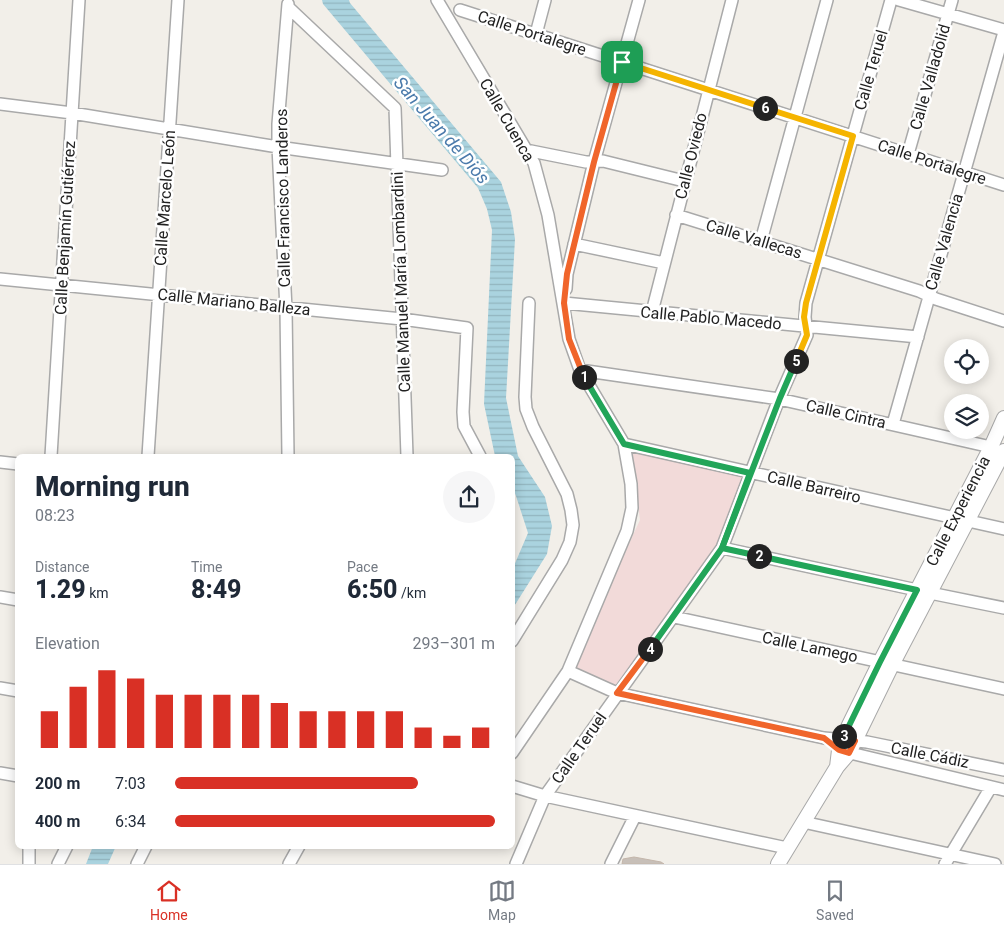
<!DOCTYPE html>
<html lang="en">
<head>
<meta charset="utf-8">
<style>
	:root { --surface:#fff; --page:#f6f6f7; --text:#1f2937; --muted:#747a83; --line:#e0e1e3; --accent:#d93025 }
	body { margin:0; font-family:Roboto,sans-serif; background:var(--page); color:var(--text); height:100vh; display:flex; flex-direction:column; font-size:19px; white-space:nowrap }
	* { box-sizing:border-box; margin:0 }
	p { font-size:16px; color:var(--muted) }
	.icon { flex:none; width:28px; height:28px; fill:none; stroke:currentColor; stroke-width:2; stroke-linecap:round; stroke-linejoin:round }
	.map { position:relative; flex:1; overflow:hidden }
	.details { position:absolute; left:15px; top:454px; width:500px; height:395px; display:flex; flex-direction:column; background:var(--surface); border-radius:8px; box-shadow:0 2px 12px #0003 }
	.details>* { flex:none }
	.buttons { position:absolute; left:944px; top:339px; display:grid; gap:10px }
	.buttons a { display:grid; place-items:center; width:45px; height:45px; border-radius:50%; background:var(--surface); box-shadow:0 2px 12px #0003; font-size:25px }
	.pin { position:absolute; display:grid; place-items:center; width:42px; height:42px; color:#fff; margin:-21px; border-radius:10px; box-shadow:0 2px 8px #0006 }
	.km { position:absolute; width:25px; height:25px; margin:-12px; border-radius:50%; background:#222; color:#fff; font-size:14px; line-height:25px; text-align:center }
	.round { display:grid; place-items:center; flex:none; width:52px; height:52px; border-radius:26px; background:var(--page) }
	.summary { display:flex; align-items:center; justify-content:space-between; height:85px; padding:0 20px }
	h1 { font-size:28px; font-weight:800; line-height:38px }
	.metrics { display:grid; grid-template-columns:repeat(3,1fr); gap:8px; height:85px; padding:5px 20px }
	.metrics div { display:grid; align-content:center }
	.metrics b { font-size:25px; font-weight:800 }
	.metrics small { font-size:14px; font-weight:400 }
	.metrics p { font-size:14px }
	.chart { height:140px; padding:10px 20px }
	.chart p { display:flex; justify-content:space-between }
	.chart svg { width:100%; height:90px; margin-top:5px; stroke:var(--accent); stroke-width:6 }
	ul { padding:0 20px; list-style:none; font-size:16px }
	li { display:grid; grid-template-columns:80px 60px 1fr; align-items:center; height:38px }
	li i { height:12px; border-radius:6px; background:var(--accent) }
	.menu { display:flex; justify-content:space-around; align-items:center; height:70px; border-top:1px solid var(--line); background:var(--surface); font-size:14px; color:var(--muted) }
	.menu a { display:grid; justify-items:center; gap:2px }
	.menu .on { color:var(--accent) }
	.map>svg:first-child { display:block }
</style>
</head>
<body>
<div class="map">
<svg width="1004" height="864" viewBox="0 0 1004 864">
	<defs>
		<pattern id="water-rules" width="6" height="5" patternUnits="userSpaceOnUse" patternTransform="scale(1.25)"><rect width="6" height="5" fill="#aad3df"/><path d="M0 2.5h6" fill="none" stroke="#92b5bf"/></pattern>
	</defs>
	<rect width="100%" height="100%" fill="#f2efe9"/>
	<path fill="#f2dad9" d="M631,449l118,25 -29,74 -104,145 -46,-22 70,-151z"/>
	<path fill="url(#water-rules)" d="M322,0h27l1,3 151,179 10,30 4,27 -9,159 12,58 27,41 7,29 -5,28 -34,54v-40l15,-35 -12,-37 -3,-8 -1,-32h-17l-11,-52 8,-174 -5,-21 -9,-21 -155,-184z
		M93,846h23l-8,18h-22z"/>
	<path fill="#c7bfb8" stroke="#c4b6ab" d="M634,857l27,5 3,2h-42l1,-5z"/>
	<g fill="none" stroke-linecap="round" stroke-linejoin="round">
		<defs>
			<path id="minor" d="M437,0l97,163 14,52 21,124 11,31 44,74 7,40 1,24 -5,23 -59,140 -56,82
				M899,0l105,30
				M288,4l-10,120v23l8,162 2,147
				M288,7l107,101 12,348
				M460,10l544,175
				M536,34l9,-34
				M0,104l72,9 206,34 164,23
				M526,150l60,12 17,-1 81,20
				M908,154l44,-154
				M676,215l243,76 17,8 68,22
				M761,241l66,-241
				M574,244l90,19
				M0,279l402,40 65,9 -4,84 1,14 16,30
				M566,289l1,-15 27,-112 45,-162
				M564,303l354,34
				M652,312l80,-312
				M580,370l199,29 212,48
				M893,424l111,-392
				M624,444l380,85
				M51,456l28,-456
				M148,456l30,-456
				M0,462l18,2
				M722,548l195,42
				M930,593l74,15
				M0,597l18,3
				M674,617l330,72
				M512,641l50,-81 8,-18 3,-17 -2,-15 -4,-16 -34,-67 -7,-18 -1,-12 4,-94
				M568,671l49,22 207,45 43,4 137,28
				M0,688l18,3
				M842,751l162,39
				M0,773l18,3
				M512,786l33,10 242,52
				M803,822l192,42
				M29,864v-18
				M58,864l9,-18
				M137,864l9,-18
				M289,864l10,-18
				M516,864l29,-68 177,-248 57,-149 28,-64 -2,-18 1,-14 85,-303
				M611,864l24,-48
				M945,864l46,-77"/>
			<path id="tertiary" d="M837,767l2,-17 10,-25 31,-63 111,-215 13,-29
				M778,864l59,-97 12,-14 43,-88 112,-214"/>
		</defs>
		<use href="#minor" stroke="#a9a9a9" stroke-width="14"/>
		<use href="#tertiary" stroke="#a9a9a9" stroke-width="16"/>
		<use href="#minor" stroke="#fff" stroke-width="11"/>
		<use href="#tertiary" stroke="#fff" stroke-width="14"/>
	</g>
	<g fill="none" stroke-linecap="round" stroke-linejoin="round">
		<defs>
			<path id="split-1" d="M584,377l-15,-38 -5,-36 3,-29 27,-112 28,-100"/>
			<path id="split-2" d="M584,377l40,67 126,29 -28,75 37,8"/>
			<path id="split-3" d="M759,556l158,34 -37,72 -36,74"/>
			<path id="split-4" d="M650,649l-33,44 207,45 15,12 10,3 6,-12 -12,-1 1,-4"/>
			<path id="split-5" d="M650,649l72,-101 58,-150 16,-37"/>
			<path id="split-6" d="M765,108l88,28 -47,167 -2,14 3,18 -11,26"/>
			<path id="split-7" d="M622,62l143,46"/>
		</defs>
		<use href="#split-1" stroke="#fff" stroke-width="10"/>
		<use href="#split-2" stroke="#fff" stroke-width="10"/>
		<use href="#split-3" stroke="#fff" stroke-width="10"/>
		<use href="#split-4" stroke="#fff" stroke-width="10"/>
		<use href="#split-5" stroke="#fff" stroke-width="10"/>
		<use href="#split-6" stroke="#fff" stroke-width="10"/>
		<use href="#split-7" stroke="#fff" stroke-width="10"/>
		<use href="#split-1" stroke="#f0652b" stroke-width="6"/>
		<use href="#split-2" stroke="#22a559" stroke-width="6"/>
		<use href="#split-3" stroke="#22a559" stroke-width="6"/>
		<use href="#split-4" stroke="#f0652b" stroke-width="6"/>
		<use href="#split-5" stroke="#22a559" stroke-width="6"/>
		<use href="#split-6" stroke="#f5b400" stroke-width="6"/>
		<use href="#split-7" stroke="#f5b400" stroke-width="6"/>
	</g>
	<g text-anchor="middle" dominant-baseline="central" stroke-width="5" stroke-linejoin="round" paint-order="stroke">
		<g font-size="16" fill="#222" stroke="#fff">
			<text transform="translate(532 33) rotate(18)">Calle Portalegre</text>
			<text transform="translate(871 70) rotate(-74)">Calle Teruel</text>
			<text transform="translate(930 77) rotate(-74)">Calle Valladolid</text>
			<text transform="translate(507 120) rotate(60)">Calle Cuenca</text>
			<text transform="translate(691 156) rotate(-76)">Calle Oviedo</text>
			<text transform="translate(932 162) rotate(18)">Calle Portalegre</text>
			<text transform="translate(165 198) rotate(-86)">Calle Marcelo León</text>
			<text transform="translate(283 198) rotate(-91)">Calle Francisco Landeros</text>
			<text transform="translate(65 228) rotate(-87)">Calle Benjamín Gutiérrez</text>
			<text transform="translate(754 239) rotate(17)">Calle Vallecas</text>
			<text transform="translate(944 242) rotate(-74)">Calle Valencia</text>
			<text transform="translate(401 282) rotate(-92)">Calle Manuel María Lombardini</text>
			<text transform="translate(234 302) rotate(6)">Calle Mariano Balleza</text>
			<text transform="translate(711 318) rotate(5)">Calle Pablo Macedo</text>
			<text transform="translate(846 414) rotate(13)">Calle Cintra</text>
			<text transform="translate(814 487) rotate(13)">Calle Barreiro</text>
			<text transform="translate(958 511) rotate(-63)">Calle Experiencia</text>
			<text transform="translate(810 647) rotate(12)">Calle Lamego</text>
			<text transform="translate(579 748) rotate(-55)">Calle Teruel</text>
			<text transform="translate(930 755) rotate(11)">Calle Cádiz</text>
		</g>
		<g font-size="18" font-style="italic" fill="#4a7aab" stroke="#fff">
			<text transform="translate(442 130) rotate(49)">San Juan de Diós</text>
		</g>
	</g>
</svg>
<div class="buttons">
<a><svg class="icon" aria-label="locate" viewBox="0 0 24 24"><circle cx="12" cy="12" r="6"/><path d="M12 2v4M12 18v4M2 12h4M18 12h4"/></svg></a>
<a><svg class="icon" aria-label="layers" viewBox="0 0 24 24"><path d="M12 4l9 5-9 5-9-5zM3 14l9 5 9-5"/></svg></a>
</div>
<div class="pin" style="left:622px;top:62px;background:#1e9e55"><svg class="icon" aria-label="arrive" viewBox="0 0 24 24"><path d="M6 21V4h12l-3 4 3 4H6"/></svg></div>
<b class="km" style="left:584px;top:377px">1</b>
<b class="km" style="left:759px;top:556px">2</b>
<b class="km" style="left:844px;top:736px">3</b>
<b class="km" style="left:650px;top:649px">4</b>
<b class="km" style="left:796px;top:361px">5</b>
<b class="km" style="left:765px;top:108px">6</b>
<section class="details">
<div class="summary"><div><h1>Morning run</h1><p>08:23</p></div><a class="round"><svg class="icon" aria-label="share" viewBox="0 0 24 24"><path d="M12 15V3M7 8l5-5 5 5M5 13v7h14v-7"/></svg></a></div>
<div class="metrics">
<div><p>Distance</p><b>1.29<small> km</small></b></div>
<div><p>Time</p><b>8:49</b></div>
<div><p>Pace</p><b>6:50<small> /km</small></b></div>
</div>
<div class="chart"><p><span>Elevation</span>293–301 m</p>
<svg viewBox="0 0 160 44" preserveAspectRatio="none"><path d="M5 44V26M15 44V14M25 44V6M35 44V10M45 44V18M55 44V18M65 44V18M75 44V18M85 44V22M95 44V26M105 44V26M115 44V26M125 44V26M135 44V34M145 44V38M155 44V34"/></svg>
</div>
<ul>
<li><b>200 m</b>7:03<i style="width:76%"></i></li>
<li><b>400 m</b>6:34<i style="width:100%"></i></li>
</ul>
</section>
</div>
<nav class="menu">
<a class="on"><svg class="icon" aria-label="home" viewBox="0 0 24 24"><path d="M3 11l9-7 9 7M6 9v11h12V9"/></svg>Home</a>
<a><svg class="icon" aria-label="map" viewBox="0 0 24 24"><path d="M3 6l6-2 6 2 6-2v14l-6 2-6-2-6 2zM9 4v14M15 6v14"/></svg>Map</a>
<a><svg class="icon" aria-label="saved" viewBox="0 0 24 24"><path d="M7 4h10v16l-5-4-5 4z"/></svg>Saved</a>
</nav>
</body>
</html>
